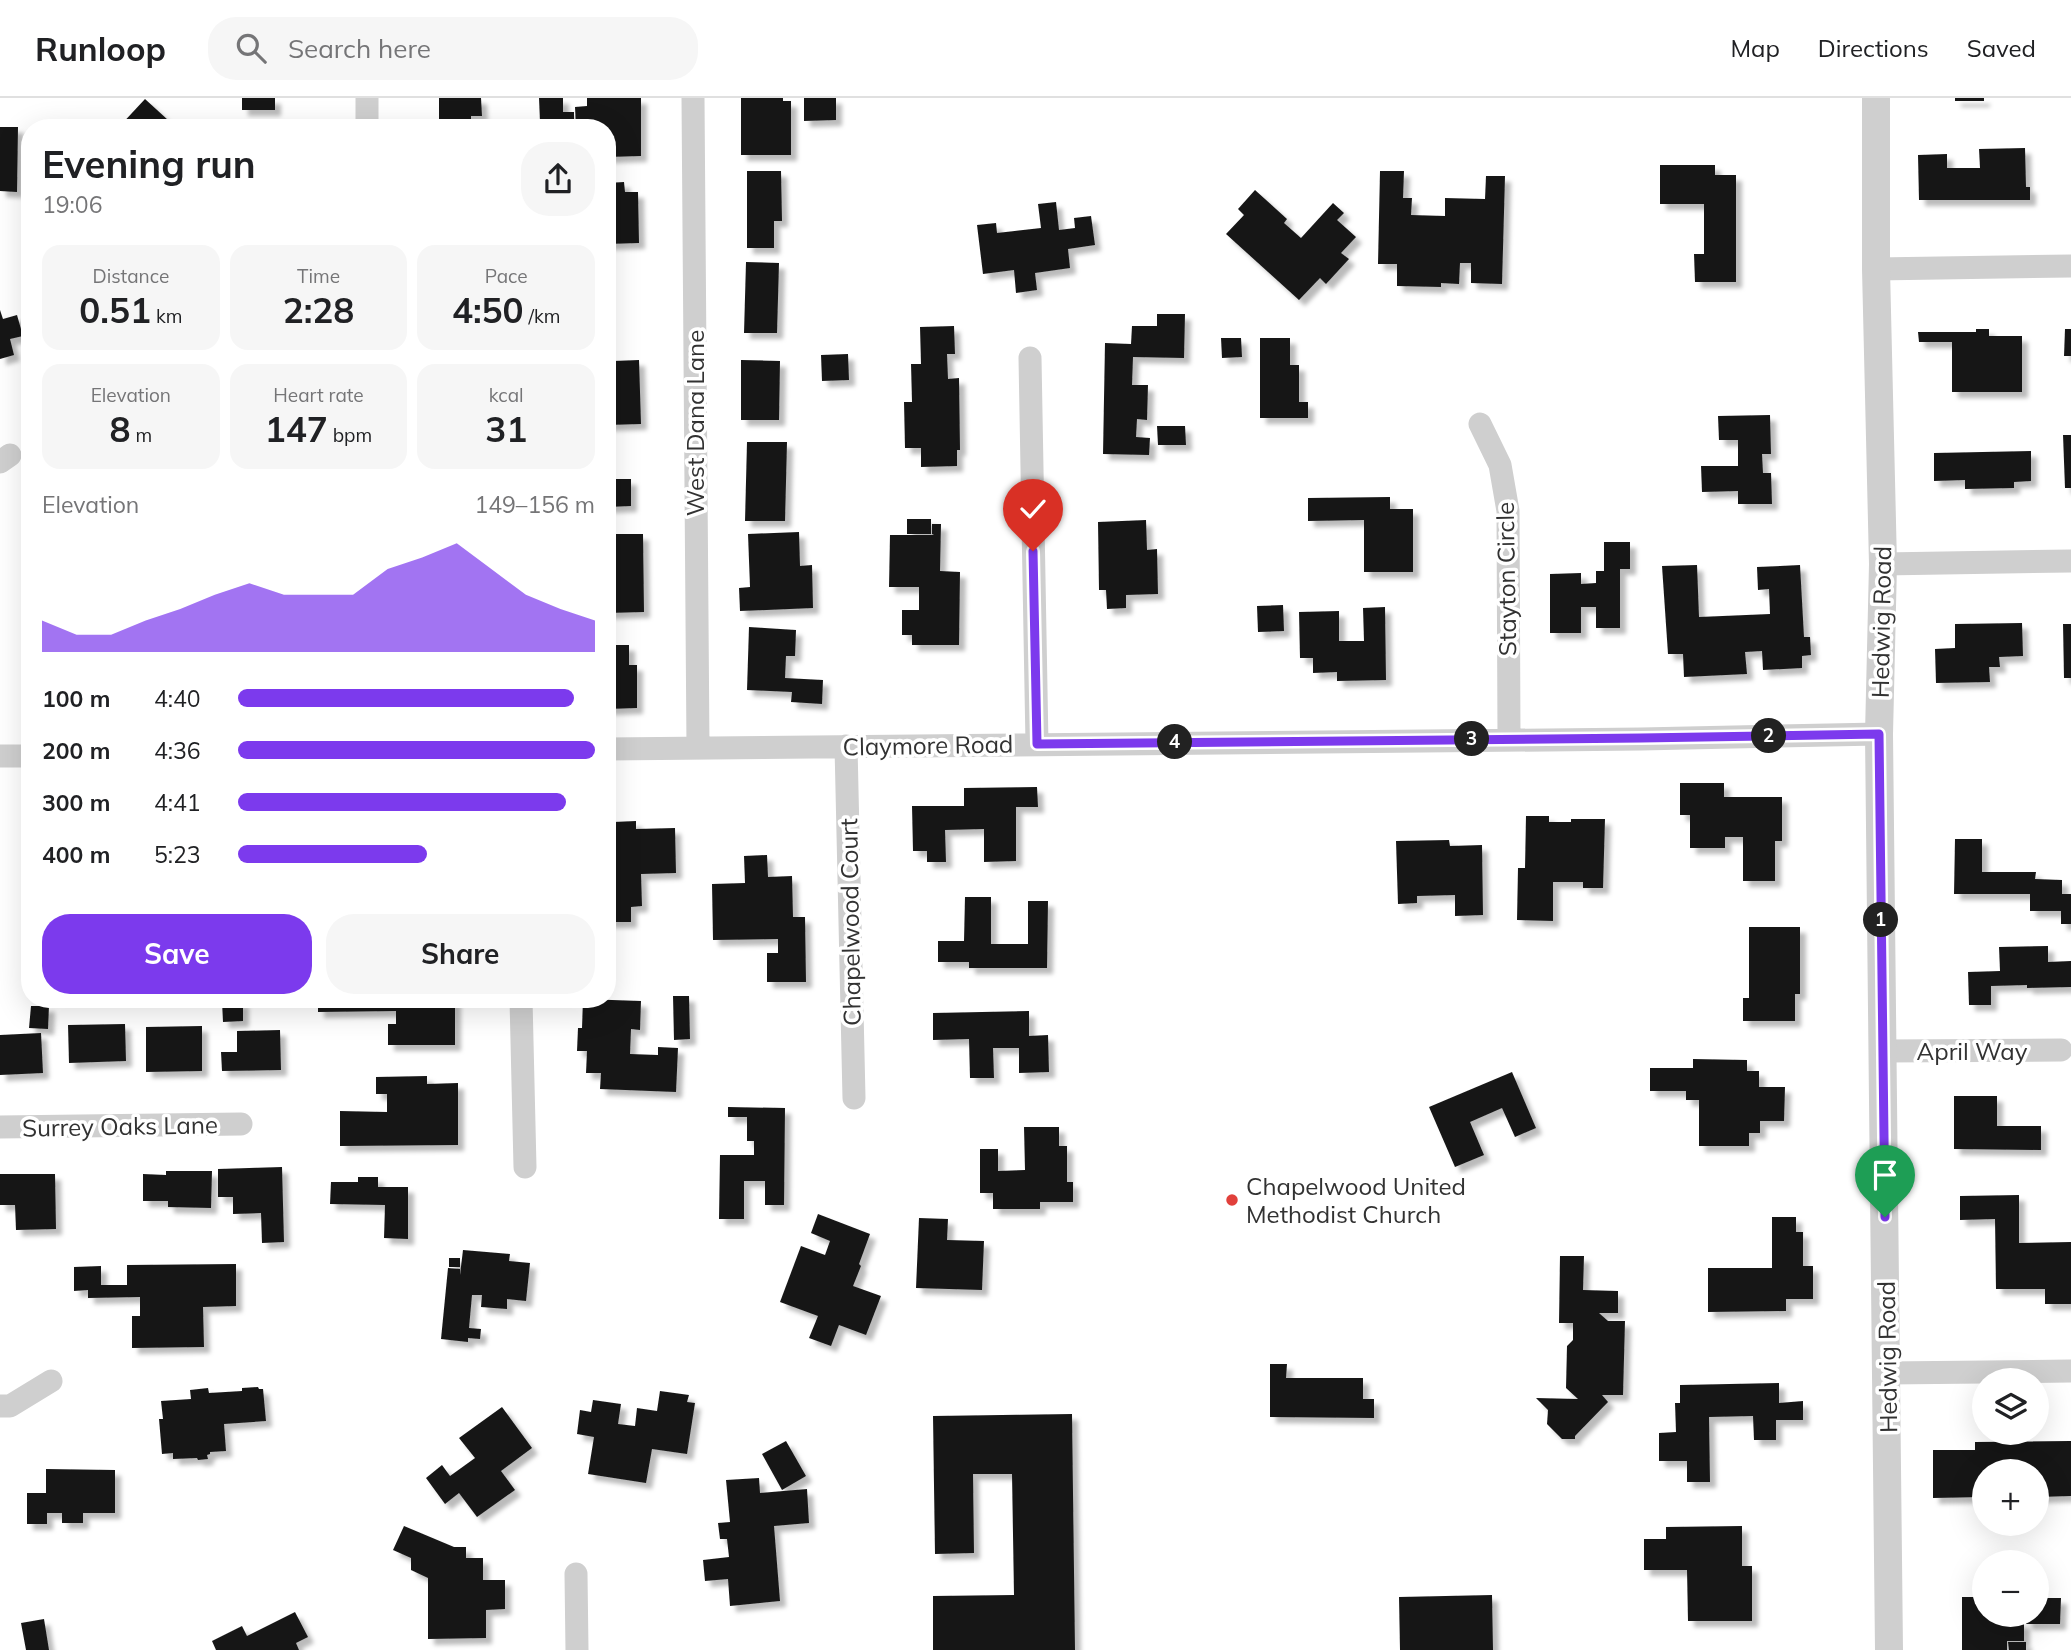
<!DOCTYPE html>
<html lang="en">
<head>
<meta charset="utf-8">
<style>
	:root { --surface:#fff; --page:#f6f6f6; --text:#202124; --muted:#757577; --line:#e0e0e0; --accent:#7c3aed }
	body { margin:0; font-family:Mulish,sans-serif; background:var(--page); color:var(--text); height:100vh; display:flex; flex-direction:column; font-size:26px; white-space:nowrap }
	* { box-sizing:border-box; margin:0 }
	p { font-size:23px; color:var(--muted) }
	.icon { flex:none; width:38px; height:38px; fill:none; stroke:currentColor; stroke-width:2; stroke-linecap:round; stroke-linejoin:round }
	.map { position:relative; flex:1; overflow:hidden }
	.sheet { position:absolute; left:21px; top:21px; width:595px; height:889px; display:flex; flex-direction:column; background:var(--surface); border-radius:28px; box-shadow:0 7px 28px #0002 }
	.sheet>* { flex:none }
	.buttons { position:absolute; left:1972px; top:1270px; display:grid; gap:14px }
	.buttons a { display:grid; place-items:center; width:77px; height:77px; border-radius:50%; background:var(--surface); box-shadow:0 7px 28px #0002; font-size:35px }
	.pin { position:absolute; display:grid; place-items:center; width:60px; height:60px; color:#fff; margin:-72px -30px; border-radius:50% 50% 50% 0; rotate:-45deg; box-shadow:0 0 7px #0007 }
	.pin .icon { rotate:45deg }
	.km { position:absolute; width:35px; height:35px; margin:-18px; border-radius:50%; background:#222; color:#fff; font-size:19px; line-height:35px; text-align:center }
	.round { display:grid; place-items:center; flex:none; width:74px; height:74px; border-radius:28px; background:var(--page) }
	.overview { display:flex; align-items:center; justify-content:space-between; height:119px; padding:0 21px }
	h1 { font-size:38px; font-weight:700; line-height:52px }
	.metrics { display:grid; grid-template-columns:repeat(3,1fr); gap:10px; height:119px; padding:7px 21px }
	.metrics div { display:grid; align-content:center; border-radius:18px; background:var(--page); text-align:center }
	.metrics b { font-size:35px; font-weight:700 }
	.metrics small { font-size:19px; font-weight:400 }
	.metrics p { font-size:19px }
	.chart { height:196px; padding:14px 21px }
	.chart p { display:flex; justify-content:space-between }
	.chart svg { width:100%; height:126px; margin-top:7px; fill:var(--accent); opacity:.7 }
	.action { display:flex; gap:14px; margin-top:auto; padding:14px 21px }
	.action a { flex:1; height:80px; border-radius:28px; background:var(--accent); color:#fff; font-size:28px; font-weight:700; line-height:80px; text-align:center }
	.action a+a { background:var(--page); color:var(--text) }
	ul { padding:0 21px; list-style:none; font-size:23px }
	li { display:grid; grid-template-columns:112px 84px 1fr; align-items:center; height:52px }
	li i { height:18px; border-radius:9px; background:var(--accent) }
	header { display:flex; align-items:center; gap:42px; box-sizing:border-box; height:98px; padding:0 35px; background:var(--surface); border-bottom:2px solid var(--line) }
	header strong { font-size:33px }
	nav { display:flex; gap:38px; margin-inline-start:auto; font-size:24px }
	.search { width:490px; height:63px; background:var(--page); display:flex; align-items:center; gap:18px; box-sizing:border-box; padding:0 24px; border-radius:28px; color:var(--muted); font-size:26px }
	.map>svg:first-child { display:block }
</style>
</head>
<body>
<header>
<strong>Runloop</strong>
<div class="search"><svg class="icon" aria-label="search" viewBox="0 0 24 24"><circle cx="10" cy="10" r="6"/><path d="M15 15l6 6"/></svg>Search here</div>
<nav><a>Map</a><a>Directions</a><a>Saved</a></nav>
</header>
<div class="map">
<svg width="2071" height="1552" viewBox="0 0 2071 1552">
	<defs>
		<filter id="shadow"><feDropShadow dx="6" dy="6" stdDeviation="2" flood-color="#0004"/></filter>
	</defs>
	<rect width="100%" height="100%" fill="#fff"/>
	<path fill="#191919" filter="url(#shadow)" d="M242,0h33v12h-33z
		M439,0h42l1,18h-11v12h-32z
		M539,0h24v14h11v8l-34,2z
		M587,0h54v58l-34,1v-29h-31l-1,-21 12,-1z
		M741,0h42v3h8v54h-50z
		M804,0h32v22l-32,1z
		M1955,0h29v3h-29z
		M145,1l23,21 -7,8h-43z
		M0,29h18l-1,65 -17,-1z
		M2025,50l1,39h4v13h-111l-1,-45 29,-1v14h33l-1,-19z
		M1660,67h55v10h21v107h-41l-1,-28h10v-50h-44z
		M747,73h34l1,50h-8v27h-27z
		M1380,73h24l-1,27h9l-1,17 34,1v-18l40,1 1,-23h19l-3,108 -31,-1v-20h-11l-1,21 -18,-1v4l-44,-1v-22h-19z
		M624,84l1,10h13l1,51 -32,1v-61z
		M1255,92l32,29 -3,4 17,15 32,-35 11,10 -7,7 19,17 -15,16 8,6 -23,25 -6,-6 -21,22 -73,-66 18,-19 -6,-6z
		M1056,104l3,28 16,-2 -1,-10 17,-2 4,29 -27,4 2,19 -35,5 2,17 -21,3 -2,-23 -31,4 -6,-49 19,-2 1,10 44,-5 -3,-24z
		M746,164l33,1 -2,70h-33z
		M0,212l3,9 14,-4 6,21 -13,3 4,16 -14,4z
		M1157,216h28l-1,44 -51,-1 -1,28h16l-1,35 -10,-1 -1,18 14,1 -1,17 -46,-1 2,-111 26,1 1,-18h25z
		M954,228l1,28h-8l1,25 11,-1 1,72h-3v16l-36,1v-19h-16l-1,-46h8l-1,-38h10l-1,-37z
		M1976,231h13v7h33v56h-70v-50h-33l-1,-10h58z
		M2065,231h6v27h-7z
		M1221,240h20l1,19 -20,1z
		M1260,240h30v27h9v37h9v16h-48z
		M848,256l1,26 -27,1 -1,-26z
		M639,262l2,64 -34,1v-39h7l-1,-25z
		M741,262l39,1 -1,59h-38z
		M1770,317l1,39h-9l1,19h8l1,31h-34v-13l-36,1 -1,-26h37v-26h-19l-1,-24z
		M1157,328h28l1,19h-28z
		M2063,337h8v53h-6z
		M747,344h40l-2,79h-40z
		M2031,353v30l-17,1v6l-49,1v-9l-31,1v-28z
		M607,381h24v27l-24,1z
		M1390,399v12h23v63h-49v-52l-56,1v-23z
		M907,421h24v15h-24z
		M1146,422l1,30 10,-1 1,45 -32,1v13l-19,1 -1,-19h-7l-1,-68z
		M932,426h9l-1,47 20,1 -1,73h-47v-10h-10v-25h17v-23h-30l1,-52h44l-2,-1z
		M799,434l1,34 12,-1 1,43 -73,3 -1,-23 11,-1 -2,-53z
		M607,436h36l1,78 -37,1z
		M1604,444h26v27h-10v59h-24v-21h-15v26h-31v-59l31,-1v11l15,-1v-12h8z
		M1697,467l2,52 71,-3 -1,-25 -11,1 -1,-23 43,-2 4,72h6l1,18 -9,1v12l-39,2 -1,-19 -17,1 2,22 -63,3 -1,-23h-15l-6,-88z
		M1283,507l1,26 -26,1 -1,-26z
		M1385,509l1,73 -49,1v-9l-24,1v-15h-13l-1,-46 40,-1v30h25l-1,-33z
		M2022,525l1,33 -24,1 1,10h-11l1,15 -54,1 -1,-34 20,-1v-24z
		M2063,526h8v54h-7z
		M749,529l47,3 -1,26h-9l-1,22 38,2 -1,24 -31,-2 1,-10 -45,-2z
		M607,547h22v20h8v43l-30,1z
		M1680,685h44v14h58v44h-7v40h-32v-44h-18v11h-35v-33h-10z
		M1037,689l1,20h-22v54l-32,1v-33l-39,1 1,32h-19v-11h-14l-1,-45h52v-18z
		M1526,718h23v6h22v-3h34l-2,69h-20v-6h-30v39l-36,-1 1,-52h7z
		M636,723v8l39,-1 1,45 -35,1 1,32 -11,1v15h-24v-90l7,-1 -1,-9z
		M1955,741h27v33h54l-1,7 27,1v14h9v30h-10v-13h-31v-17h-76z
		M1449,742l1,6 32,-1 1,70 -28,1v-21l-38,1v7l-19,1 -2,-63z
		M767,757l1,22 24,-1 1,41h12l1,65h-39v-29h11v-14l-65,1 -1,-56 33,-1 -1,-27z
		M965,799h26v47h37v-43h20l-1,67h-78v-6h-31v-21h26z
		M1749,829h51v67h-5v27h-52v-23h6z
		M2048,848v16l23,-1v26l-44,1v-3l-36,1v19h-22l-1,-33 32,-1 -1,-24z
		M673,898h16l1,43 -16,1z
		M318,901h137v46h-67v-21h8v-13l-78,1z
		M583,901l58,2 -1,29 -9,-1 -1,25 28,1v-8l20,1 -2,44 -76,-3 1,-16h-15l1,-22h-10l1,-23h4z
		M222,903h21v20l-20,1z
		M31,908h18l-1,23 -19,-1z
		M1029,913v25l19,-1 1,37 -30,1v-25h-26l1,30h-24l-1,-39 -36,1v-27z
		M125,926l1,37 -57,2 -1,-38z
		M202,928v45l-56,1v-45z
		M280,932l1,40 -59,1 -1,-19h16v-21z
		M41,935l2,40 -43,2v-40z
		M1693,961l54,1v11h12v16h26l-1,34h-24v12h-11v13h-50v-46h-13v-9h-36v-23h43z
		M1512,974l24,56 -21,9 -13,-29 -32,14 14,33 -29,12 -26,-60z
		M427,978v8l31,-1v62l-118,1v-35l47,1v-18h-11v-17z
		M1954,998h43v30h44v24l-87,-1z
		M728,1009l57,1 -1,97h-19v-24h-21v38h-25l1,-64h34v-14h-7v-24h-19z
		M1024,1029h35v19h8v36h6v20h-33v7h-47v-16h-13v-44h18v22l27,-1z
		M282,1069l2,75 -22,1 -1,-30 -28,1v-17h-15v-28z
		M166,1073h46l-1,37 -43,-1v-6h-25v-27l23,1z
		M0,1076h55l1,55 -40,1 -1,-25h-15z
		M358,1079h20v10h30v52l-24,-1 1,-33 -55,-1 1,-22h27z
		M2019,1097v48l52,-1v62h-26v-15h-49l-1,-70 -35,1v-24z
		M818,1116l52,20 -11,30 2,2 -8,20 28,10 -15,39 -27,-10 -8,21 -22,-8 9,-22 -38,-14 21,-56 24,9 5,-14 -19,-8z
		M1772,1119h24v15h7v34h10v33h-27v12l-78,1v-44h64z
		M919,1120l29,1 -1,21 37,1 -2,49 -66,-2z
		M463,1152l47,4 -1,7 21,2 -4,38 -19,-2v10l-26,-2 1,-12h-10l-3,33 12,1 -1,10 -12,-1v4l-27,-3 7,-71 12,1v6z
		M1560,1158h24l-1,34 35,1v22h-19l9,8h17l-2,74h-21l6,7 -33,34v3h-13l-15,-15 1,-14 -12,-12 42,1 -12,-11 1,-42 6,-6v-17h-14z
		M449,1160h11v9h-11z
		M236,1166v42l-33,1 1,40 -72,1v-32h8v-19l-52,1v-8l-14,1v-24l27,-1v19h26v-20z
		M1270,1266h17l-1,14h77v21h11v19l-104,-1z
		M1779,1285v20l24,-2v19h-27v20h-22l-1,-24 -44,1 1,65h-23v-21h-28v-28l17,-1 -1,-29h5v-18z
		M258,1289l1,2h4l3,32 -42,3 2,27 -16,1v2l-3,1 1,4 -10,1 -1,-2 -24,1v-6l-11,1 -3,-35h4l-2,-18 30,-2 -1,-9 18,-2 1,5 33,-2v-3z
		M660,1293l29,4 -2,7 8,1 -8,51 -35,-5 -6,34 -58,-9 6,-37 -17,-3 3,-24 11,2 2,-12 28,4 -3,20 17,2 2,-18 20,3z
		M502,1309l30,41 -31,23 14,19 -38,27 -18,-24 -14,11 -19,-26 16,-13 8,11 25,-18 -16,-20z
		M1072,1316l3,236h-142v-54l81,-1 -2,-121h-39l1,79 -39,1 -2,-138z
		M786,1343l20,35 -24,14 -20,-36z
		M2071,1343v55l-34,1v-25h-53v25l-51,1v-48h42v-8z
		M46,1371l69,1v43h-32v10h-21v-10h-15v11h-20v-31h19z
		M759,1380l1,15 47,-4 2,34 -35,3 6,75 -50,5 -2,-27 -23,2 -2,-21 26,-3 -2,-18h-7l-2,-16 12,-1 -4,-42z
		M404,1428l50,21h12v11h17v22h22v29l-19,1v28l-58,1v-61l-17,-8v-12l-18,-8z
		M1742,1428v40h10v55h-64l-1,-51h-43v-31h22v-12z
		M1492,1497l1,55h-93l-1,-53z
		M1962,1499h22v18h24v7h16v19h-17v9h-45z
		M2037,1500h24l-1,26h-34v-9h11z
		M295,1514l13,25 -12,6 3,7h-83l-4,-9 30,-15 5,10z
		M44,1521l5,31h-23l-5,-27z
		M2008,1544h18v8h-17z"/>
	<g fill="none" stroke-linecap="round" stroke-linejoin="round">
		<path stroke="#cfcfcf" stroke-width="23" d="M367,0v30
			M693,0l5,650
			M1876,171l195,-3
			M1030,260l7,386
			M1480,326l20,41 8,46 1,228
			M0,364l10,-7
			M1883,466l188,-3
			M846,648l8,352
			M607,651l1034,-10 238,-5
			M0,658h30
			M521,901l4,168
			M1883,953l178,-1
			M0,1029l241,-3
			M1887,1275l184,-2
			M0,1308h10l41,-25
			M576,1476l1,76"/>
		<path stroke="#cfcfcf" stroke-width="28" d="M1876,0v171l7,295 -4,170 10,916"/>
	</g>
	<g fill="none" stroke-linecap="round" stroke-linejoin="round">
		<defs>
			<path id="route" d="M1033,453l4,193 604,-6 238,-4 6,483"/>
		</defs>
		<use href="#route" stroke="#fff" stroke-width="14"/>
		<use href="#route" stroke="#7c3aed" stroke-width="9"/>
	</g>
	<circle fill="#e1403b" stroke="#fff" stroke-width="2.5" cx="1232" cy="1102" r="7"/>
	<g text-anchor="middle" dominant-baseline="central" stroke-width="7" stroke-linejoin="round" paint-order="stroke">
		<g font-size="24" fill="#323232" stroke="#fff">
			<text transform="translate(695 325) rotate(-90)">West Dana Lane</text>
			<text transform="translate(1506 481) rotate(-91)">Stayton Circle</text>
			<text transform="translate(1881 524) rotate(-89)">Hedwig Road</text>
			<text transform="translate(928 647) rotate(-1)">Claymore Road</text>
			<text transform="translate(850 824) rotate(-91)">Chapelwood Court</text>
			<text x="1972" y="953">April Way</text>
			<text transform="translate(120 1028) rotate(-1)">Surrey Oaks Lane</text>
			<text transform="translate(1887 1259) rotate(-91)">Hedwig Road</text>
		</g>
		<g font-size="24" fill="#323232" stroke="#fff" text-anchor="start">
			<text x="1246" y="1088">Chapelwood United<tspan x="1246" dy="28">Methodist Church</tspan></text>
		</g>
	</g>
</svg>
<div class="buttons">
<a><svg class="icon" aria-label="layers" viewBox="0 0 24 24"><path d="M12 4l9 5-9 5-9-5zM3 14l9 5 9-5"/></svg></a>
<a>+</a>
<a>−</a>
</div>
<div class="pin" style="left:1885px;top:1119px;background:#1e9e55"><svg class="icon" aria-label="arrive" viewBox="0 0 24 24"><path d="M6 21V4h12l-3 4 3 4H6"/></svg></div>
<div class="pin" style="left:1033px;top:453px;background:#d93025"><svg class="icon" aria-label="check" viewBox="0 0 24 24"><path d="M5 12l5 5 9-10"/></svg></div>
<b class="km" style="left:1881px;top:822px">1</b>
<b class="km" style="left:1769px;top:638px">2</b>
<b class="km" style="left:1472px;top:641px">3</b>
<b class="km" style="left:1175px;top:644px">4</b>
<section class="sheet">
<div class="overview"><div><h1>Evening run</h1><p>19:06</p></div><a class="round"><svg class="icon" aria-label="share" viewBox="0 0 24 24"><path d="M12 15V3M7 8l5-5 5 5M5 13v7h14v-7"/></svg></a></div>
<div class="metrics">
<div><p>Distance</p><b>0.51<small> km</small></b></div>
<div><p>Time</p><b>2:28</b></div>
<div><p>Pace</p><b>4:50<small> /km</small></b></div>
</div>
<div class="metrics">
<div><p>Elevation</p><b>8<small> m</small></b></div>
<div><p>Heart rate</p><b>147<small> bpm</small></b></div>
<div><p>kcal</p><b>31</b></div>
</div>
<div class="chart"><p><span>Elevation</span>149–156 m</p>
<svg viewBox="0 0 160 44" preserveAspectRatio="none"><path d="M0 44V33L10 38L20 38L30 33L40 29L50 24L60 20L70 24L80 24L90 24L100 15L110 11L120 6L130 15L140 24L150 29L160 33V44z"/></svg>
</div>
<ul>
<li><b>100 m</b>4:40<i style="width:94%"></i></li>
<li><b>200 m</b>4:36<i style="width:100%"></i></li>
<li><b>300 m</b>4:41<i style="width:92%"></i></li>
<li><b>400 m</b>5:23<i style="width:53%"></i></li>
</ul>
<div class="action"><a>Save</a><a>Share</a></div>
</section>
</div>
</body>
</html>
